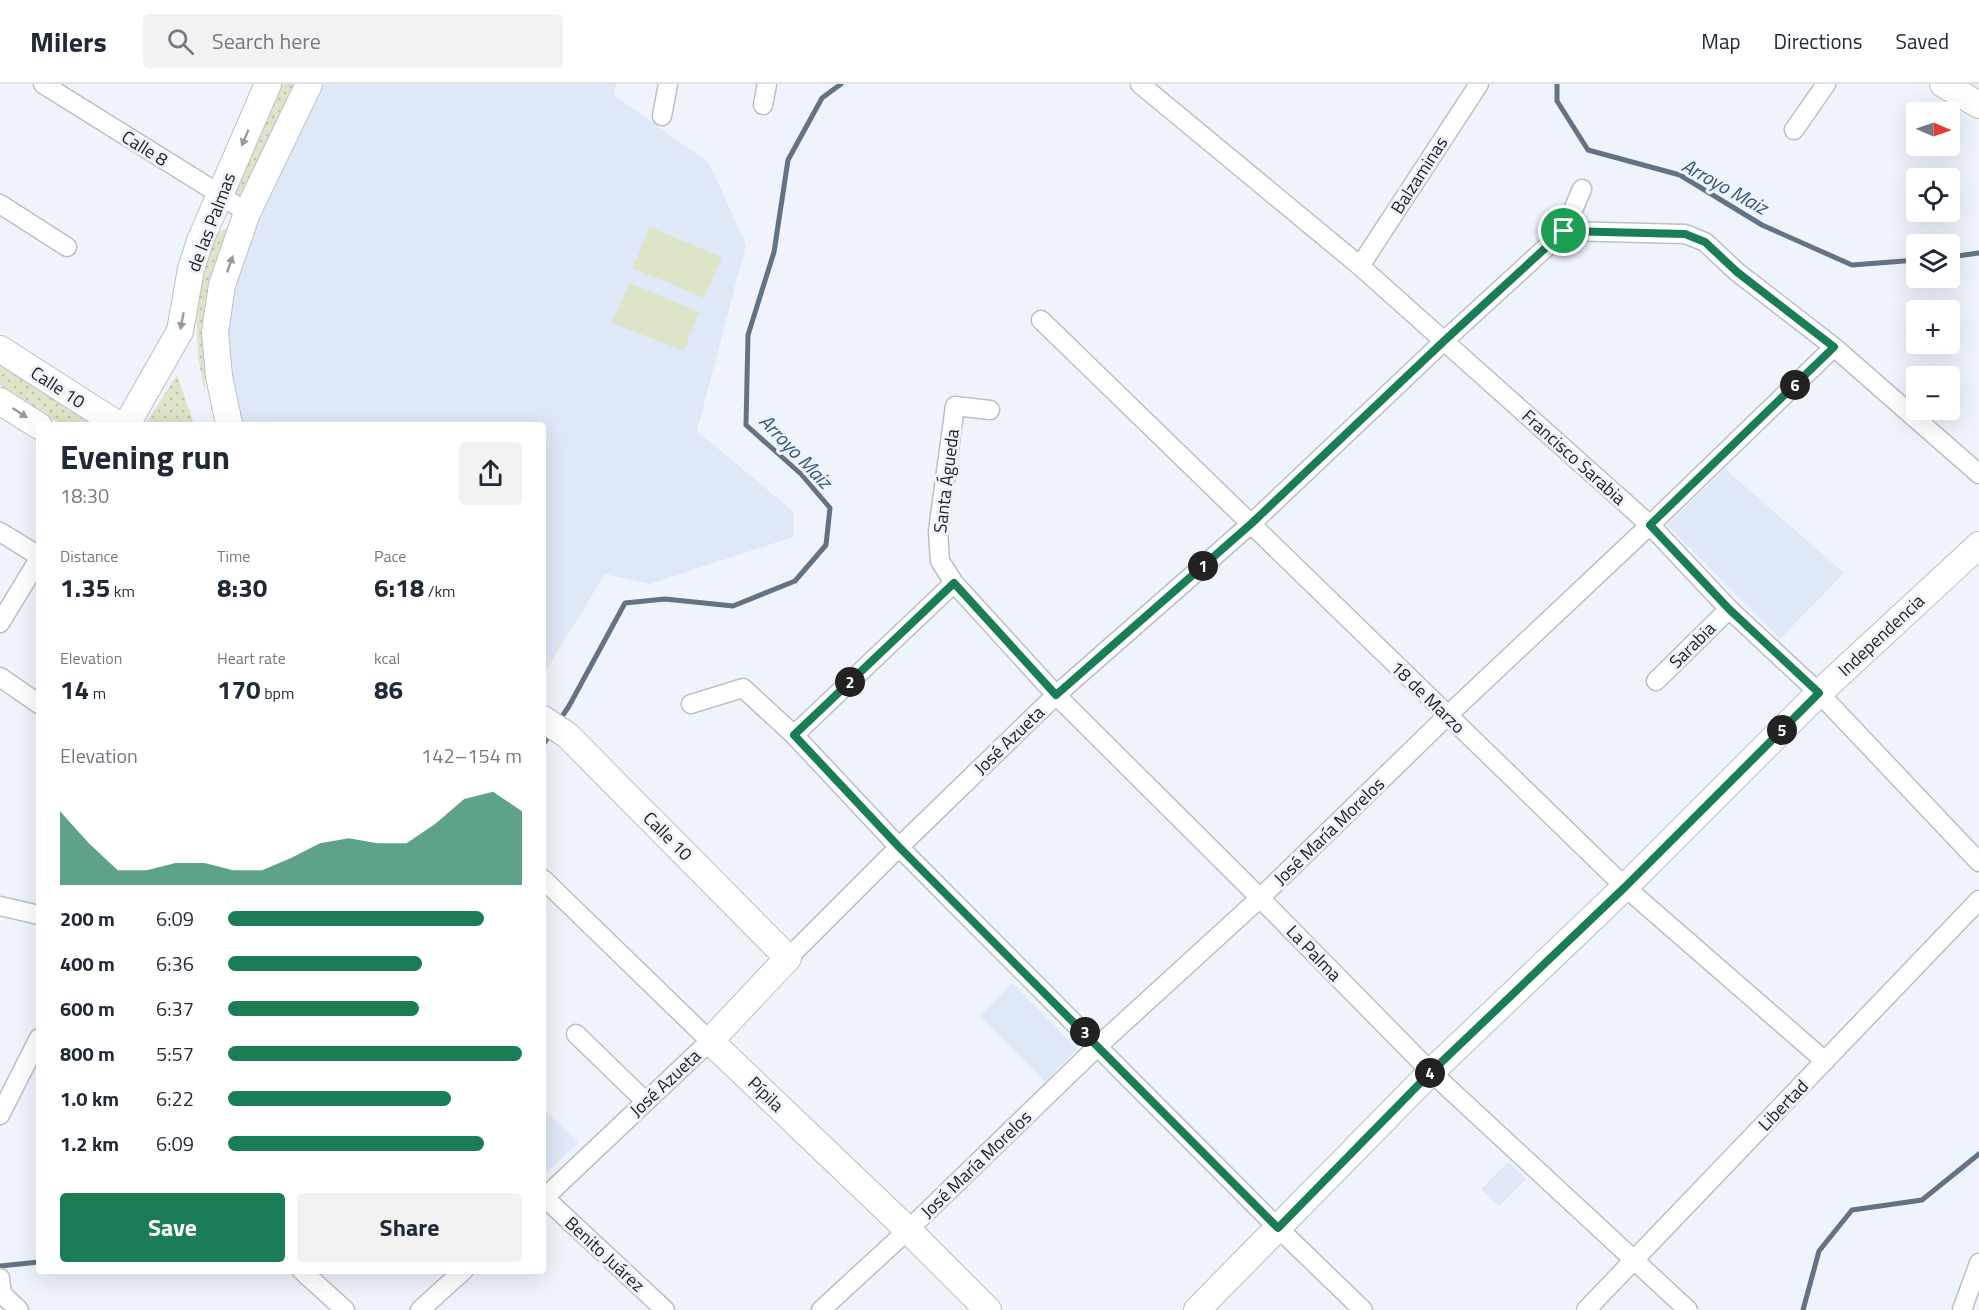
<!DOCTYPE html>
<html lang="en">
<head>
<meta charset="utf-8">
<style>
	:root { --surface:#fff; --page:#f2f2f3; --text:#1f2937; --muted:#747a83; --line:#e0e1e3; --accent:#1b7d56 }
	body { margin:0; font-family:"Titillium Web",sans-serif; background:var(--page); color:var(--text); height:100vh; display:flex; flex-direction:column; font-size:22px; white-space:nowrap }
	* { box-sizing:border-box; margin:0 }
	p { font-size:20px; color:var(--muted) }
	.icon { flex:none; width:33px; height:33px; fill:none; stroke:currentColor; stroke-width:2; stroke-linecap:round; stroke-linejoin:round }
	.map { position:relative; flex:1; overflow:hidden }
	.drawer { position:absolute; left:36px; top:338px; width:510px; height:852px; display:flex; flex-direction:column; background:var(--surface); border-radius:6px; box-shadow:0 6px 24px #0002 }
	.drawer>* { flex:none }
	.needle { width:39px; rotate:92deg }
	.buttons { position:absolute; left:1906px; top:18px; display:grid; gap:12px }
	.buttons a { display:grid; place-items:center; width:54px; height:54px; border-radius:6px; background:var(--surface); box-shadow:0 6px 24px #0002; font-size:30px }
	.pin { position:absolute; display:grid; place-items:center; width:51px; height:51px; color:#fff; margin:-26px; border:3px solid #fff; border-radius:50%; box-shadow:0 2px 6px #0007 }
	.km { position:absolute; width:30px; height:30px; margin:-15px; border-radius:50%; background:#222; color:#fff; font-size:16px; line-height:30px; text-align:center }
	.round { display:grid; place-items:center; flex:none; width:63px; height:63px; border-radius:6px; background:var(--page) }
	.headline { display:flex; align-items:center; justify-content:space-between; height:102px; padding:0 24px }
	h1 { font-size:33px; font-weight:700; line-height:45px }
	.metrics { display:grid; grid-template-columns:repeat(3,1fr); gap:9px; height:102px; padding:6px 24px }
	.metrics div { display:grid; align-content:center }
	.metrics b { font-size:26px; font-weight:700 }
	.metrics small { font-size:16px; font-weight:400 }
	.metrics p { font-size:16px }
	.chart { height:168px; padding:12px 24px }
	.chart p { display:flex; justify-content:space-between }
	.chart svg { width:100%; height:108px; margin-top:6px; fill:var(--accent); opacity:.7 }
	.cta { display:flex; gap:12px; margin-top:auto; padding:12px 24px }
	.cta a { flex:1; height:69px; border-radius:6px; background:var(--accent); color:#fff; font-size:24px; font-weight:700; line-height:69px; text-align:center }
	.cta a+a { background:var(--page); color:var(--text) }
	ul { padding:0 24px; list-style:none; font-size:20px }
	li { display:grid; grid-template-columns:96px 72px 1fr; align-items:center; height:45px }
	li i { height:15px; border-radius:8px; background:var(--accent) }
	header { display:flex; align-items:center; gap:36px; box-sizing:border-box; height:84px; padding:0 30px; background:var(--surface); border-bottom:2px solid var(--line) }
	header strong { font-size:28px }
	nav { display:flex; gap:33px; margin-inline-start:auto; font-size:21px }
	.search { width:420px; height:54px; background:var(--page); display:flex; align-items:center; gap:15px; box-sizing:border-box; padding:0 21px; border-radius:6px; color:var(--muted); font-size:22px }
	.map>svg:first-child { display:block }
</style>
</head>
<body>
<header>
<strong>Milers</strong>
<div class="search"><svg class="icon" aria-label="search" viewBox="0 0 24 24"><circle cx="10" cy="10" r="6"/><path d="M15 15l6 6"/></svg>Search here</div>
<nav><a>Map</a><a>Directions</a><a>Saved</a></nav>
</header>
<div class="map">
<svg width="1979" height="1226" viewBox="0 0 1979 1226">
	<defs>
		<pattern id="grass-dots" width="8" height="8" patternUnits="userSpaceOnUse" patternTransform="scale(1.5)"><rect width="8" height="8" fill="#dee4c7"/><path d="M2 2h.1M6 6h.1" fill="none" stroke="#bec3ab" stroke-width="1.8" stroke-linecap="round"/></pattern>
	</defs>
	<rect width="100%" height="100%" fill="#eef3fc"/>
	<path fill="#dfe8f7" d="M317,0h299l-2,11 95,68 37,82 -49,186 97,81 -1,25 -143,47 -45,-10 -62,101v-251h-301l-11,-29 -4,-33v-46l18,-70z
		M1725,385l119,104 -64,66 -113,-114z
		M1012,899l65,66 -32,33 -66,-66z
		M543,1024l35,35 -35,33z
		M1508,1078l18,17 -27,27 -18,-17z"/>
	<path fill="url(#grass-dots)" d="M282,0h16l-55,119 -9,-11z
		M226,144l4,2 -24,108 -1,55c-11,-47 -12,-92 5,-138 3,-9 6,-24 16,-27z
		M0,279l95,61h-36l-59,-39z
		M177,291l17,49h-49z"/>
	<path fill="#dee4c7" d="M649,143l73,30 -18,41 -71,-30z
		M630,199l69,29 -15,39 -72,-28z"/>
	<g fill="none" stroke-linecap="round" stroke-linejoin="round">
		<path stroke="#637385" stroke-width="5" d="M1557,0v17l31,49 92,25 82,50 90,40 65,-5
			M1950,173l29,-4
			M559,637l10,-15 56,-103 40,-4 68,7 62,-25 31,-36 4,-37 -29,-34 -55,-49 2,-90 26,-83 14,-92 34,-62 19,-14
			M543,661l7,-11
			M0,1182l39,-4
			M1803,1226l16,-59 33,-41 70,-10 57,-46"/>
		<defs>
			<path id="minor" d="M43,0l178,111 26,18
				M1140,0l220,182 290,259 79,84 90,84 160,169
				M763,21l4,-21
				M662,32l6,-32
				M1794,46l32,-46
				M0,120l67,43
				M1564,147l121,3 20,8 32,30 97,75 145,127
				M1360,182l119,-182
				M1041,236l584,567 200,174
				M990,326l-35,-4 -17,125 2,30 14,22 102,112 204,203 171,174 257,238
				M0,448l39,24
				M0,539l39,-64
				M0,593l39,27
				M1656,597l73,-72
				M691,620l52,-16 51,47 105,112 379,381 85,82
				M794,651l160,-152
				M543,795l167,162 -167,158
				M0,822l39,9
				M788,874l111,-111 157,-152 196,-172 192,-182 120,-110 18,-42
				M576,950l70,68
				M0,1031l39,-77
				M545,1114l120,112
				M301,1186l44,40
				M0,1194l2,16 17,16
				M420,1226l44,-40
				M821,1226l87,-80 190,-184 162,-148 187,-182 203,-191 184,-178
				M1586,1226l393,-410
				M1962,1226l17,-47"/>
			<path id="secondary" d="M1943,0l36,21
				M0,265l117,75
				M0,317l39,25
				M127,340l53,-93 11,-62 9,-28 68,-157
				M229,340l-10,-48 -4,-44 7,-47 25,-72 62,-129
				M543,635l24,16 221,223 -78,83 198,189 80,80
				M1197,1226l234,-238 194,-185 194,-194 160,-148"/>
		</defs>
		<use href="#minor" stroke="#babfc8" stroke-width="21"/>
		<use href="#secondary" stroke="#babfc8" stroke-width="28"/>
		<use href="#minor" stroke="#fff" stroke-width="18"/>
		<use href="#secondary" stroke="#fff" stroke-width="26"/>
	</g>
	<defs><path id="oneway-solid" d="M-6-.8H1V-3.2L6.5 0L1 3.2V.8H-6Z" transform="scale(1.5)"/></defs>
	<g fill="#999a9b">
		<use href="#oneway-solid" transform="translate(245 54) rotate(113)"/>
		<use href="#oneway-solid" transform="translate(230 180) rotate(-71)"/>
		<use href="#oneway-solid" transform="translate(182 237) rotate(101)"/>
		<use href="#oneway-solid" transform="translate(20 329) rotate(33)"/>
	</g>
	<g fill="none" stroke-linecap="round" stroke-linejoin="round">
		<defs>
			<path id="route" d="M1564,147l121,3 20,8 32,30 97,75 -184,178 79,84 90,84 -194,194 -194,185 -153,156 -379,-381 -105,-112 160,-152 102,112 196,-172 192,-182z"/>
		</defs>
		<use href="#route" stroke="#fff" stroke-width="12"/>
		<use href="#route" stroke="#1b7d56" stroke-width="8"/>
	</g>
	<g text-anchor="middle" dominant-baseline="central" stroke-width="6" stroke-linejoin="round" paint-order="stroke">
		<g font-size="18" fill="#1c1e21" stroke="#eef3fc">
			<text transform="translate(145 64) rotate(32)">Calle 8</text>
			<text transform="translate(1419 91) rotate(-57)">Balzaminas</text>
			<text transform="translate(211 138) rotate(-69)">de las Palmas</text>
			<text transform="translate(58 303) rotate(33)">Calle 10</text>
			<text transform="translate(1574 373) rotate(42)">Francisco Sarabia</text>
			<text transform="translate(946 397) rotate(-83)">Santa Águeda</text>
			<text transform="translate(1881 551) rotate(-43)">Independencia</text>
			<text transform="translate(1692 561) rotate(-45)">Sarabia</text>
			<text transform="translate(1428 613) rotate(44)">18 de Marzo</text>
			<text transform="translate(1009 656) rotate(-44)">José Azueta</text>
			<text transform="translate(1329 747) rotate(-44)">José María Morelos</text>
			<text transform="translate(668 752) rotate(45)">Calle 10</text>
			<text transform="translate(1314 869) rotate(46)">La Palma</text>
			<text transform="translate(665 999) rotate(-43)">José Azueta</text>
			<text transform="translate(766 1010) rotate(44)">Pípila</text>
			<text transform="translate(1783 1021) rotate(-46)">Libertad</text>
			<text transform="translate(976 1080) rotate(-44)">José María Morelos</text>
			<text transform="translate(605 1170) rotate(43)">Benito Juárez</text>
		</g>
		<g font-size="20" font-style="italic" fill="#34577c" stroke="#eef3fc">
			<text transform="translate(1725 102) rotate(29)">Arroyo Maiz</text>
			<text transform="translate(796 367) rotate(46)">Arroyo Maiz</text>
		</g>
	</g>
</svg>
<div class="buttons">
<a><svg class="needle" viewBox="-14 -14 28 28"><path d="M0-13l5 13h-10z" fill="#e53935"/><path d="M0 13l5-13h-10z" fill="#747a83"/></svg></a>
<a><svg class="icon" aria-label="locate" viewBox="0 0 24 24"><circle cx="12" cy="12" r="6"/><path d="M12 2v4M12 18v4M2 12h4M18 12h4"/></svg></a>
<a><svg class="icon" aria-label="layers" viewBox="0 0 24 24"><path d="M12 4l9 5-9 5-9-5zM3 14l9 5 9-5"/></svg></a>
<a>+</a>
<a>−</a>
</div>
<div class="pin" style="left:1564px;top:147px;background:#1e9e55"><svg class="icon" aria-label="arrive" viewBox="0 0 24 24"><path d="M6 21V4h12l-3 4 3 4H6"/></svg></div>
<b class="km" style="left:1203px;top:482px">1</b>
<b class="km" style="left:850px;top:598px">2</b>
<b class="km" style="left:1085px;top:948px">3</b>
<b class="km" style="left:1430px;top:989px">4</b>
<b class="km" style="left:1782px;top:646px">5</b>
<b class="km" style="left:1795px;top:301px">6</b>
<section class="drawer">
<div class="headline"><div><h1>Evening run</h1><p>18:30</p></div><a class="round"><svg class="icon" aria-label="share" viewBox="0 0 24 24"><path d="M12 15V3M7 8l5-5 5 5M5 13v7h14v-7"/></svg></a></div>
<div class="metrics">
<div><p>Distance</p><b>1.35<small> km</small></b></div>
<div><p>Time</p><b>8:30</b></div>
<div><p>Pace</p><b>6:18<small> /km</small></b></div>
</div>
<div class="metrics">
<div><p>Elevation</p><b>14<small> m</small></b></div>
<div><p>Heart rate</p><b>170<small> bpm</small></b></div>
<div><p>kcal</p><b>86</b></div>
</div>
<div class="chart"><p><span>Elevation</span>142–154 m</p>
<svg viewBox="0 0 160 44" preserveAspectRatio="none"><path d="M0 44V14L10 27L20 38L30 38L40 35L50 35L60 38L70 38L80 33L90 27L100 25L110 27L120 27L130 19L140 9L150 6L160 14V44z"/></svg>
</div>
<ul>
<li><b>200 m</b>6:09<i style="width:87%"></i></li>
<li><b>400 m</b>6:36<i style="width:66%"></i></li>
<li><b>600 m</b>6:37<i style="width:65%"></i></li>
<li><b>800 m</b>5:57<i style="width:100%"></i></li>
<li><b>1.0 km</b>6:22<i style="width:76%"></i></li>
<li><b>1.2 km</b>6:09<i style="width:87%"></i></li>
</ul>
<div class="cta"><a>Save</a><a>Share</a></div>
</section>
</div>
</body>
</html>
